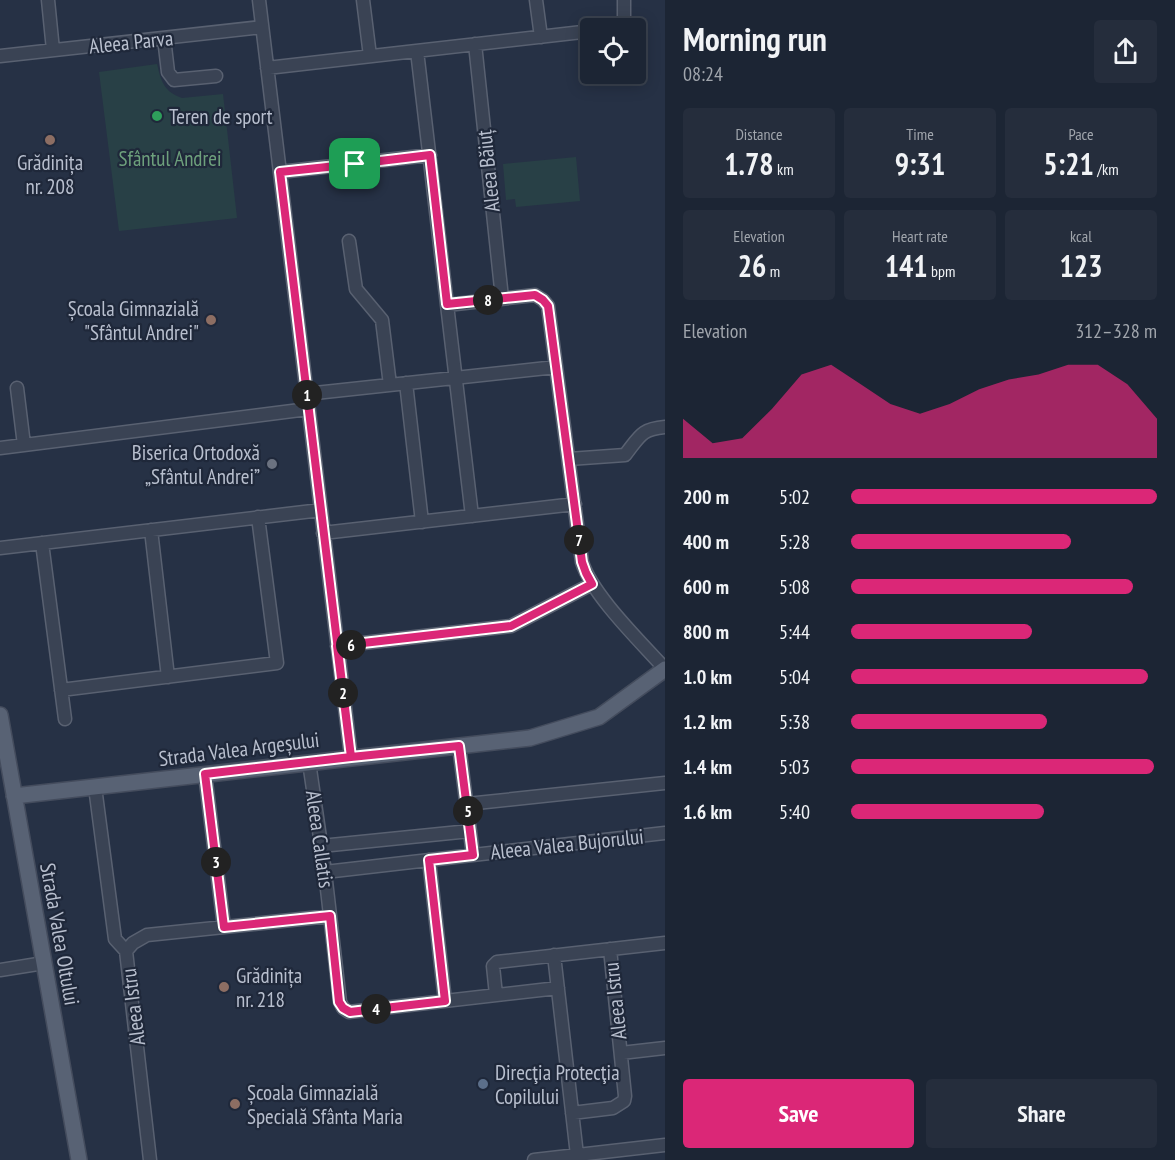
<!DOCTYPE html>
<html lang="en">
<head>
<meta charset="utf-8">
<style>
	:root { --surface:#1c2534; --page:#252d3c; --text:#f1f3f6; --muted:#a0a5ac; --line:#3a424f; --accent:#db2777 }
	body { margin:0; font-family:"PT Sans Narrow",sans-serif; background:var(--page); color:var(--text); height:100vh; display:flex; flex-direction:column; font-size:22px; white-space:nowrap }
	* { box-sizing:border-box; margin:0 }
	p { font-size:20px; color:var(--muted) }
	.icon { flex:none; width:33px; height:33px; fill:none; stroke:currentColor; stroke-width:2; stroke-linecap:round; stroke-linejoin:round }
	.map { position:relative; flex:1; overflow:hidden }
	.details { display:flex; flex-direction:column; background:var(--surface); width:510px }
	.details>* { flex:none }
	.controls { position:absolute; left:580px; top:18px; display:grid; gap:12px }
	.controls a { display:grid; place-items:center; width:66px; height:66px; border-radius:6px; background:var(--surface); box-shadow:0 3px 15px #0003,0 0 0 2px var(--line); font-size:30px }
	.pin { position:absolute; display:grid; place-items:center; width:51px; height:51px; color:#fff; margin:-26px; border-radius:12px; box-shadow:0 3px 9px #0006 }
	.km { position:absolute; width:30px; height:30px; margin:-15px; border-radius:50%; background:#222; color:#fff; font-size:16px; line-height:30px; text-align:center }
	.round { display:grid; place-items:center; flex:none; width:63px; height:63px; border-radius:6px; background:var(--page) }
	.overview { display:flex; align-items:center; justify-content:space-between; height:102px; padding:0 18px }
	h1 { font-size:33px; font-weight:600; line-height:45px }
	.figures { display:grid; grid-template-columns:repeat(3,1fr); gap:9px; height:102px; padding:6px 18px }
	.figures div { display:grid; align-content:center; border-radius:6px; background:var(--page); text-align:center }
	.figures b { font-size:30px; font-weight:600 }
	.figures small { font-size:16px; font-weight:400 }
	.figures p { font-size:16px }
	.chart { height:168px; padding:12px 18px }
	.chart p { display:flex; justify-content:space-between }
	.chart svg { width:100%; height:108px; margin-top:6px; fill:var(--accent); opacity:.7 }
	.cta { display:flex; gap:12px; margin-top:auto; padding:12px 18px }
	.cta a { flex:1; height:69px; border-radius:6px; background:var(--accent); color:#fff; font-size:24px; font-weight:600; line-height:69px; text-align:center }
	.cta a+a { background:var(--page); color:var(--text) }
	ul { padding:0 18px; list-style:none; font-size:20px }
	li { display:grid; grid-template-columns:96px 72px 1fr; align-items:center; height:45px }
	li i { height:15px; border-radius:8px; background:var(--accent) }
	main { display:flex; flex:1; min-height:0 }
	.map>svg:first-child { display:block }
</style>
</head>
<body>
<main>
<div class="map">
<svg width="665" height="1160" viewBox="0 0 665 1160">
	<rect width="100%" height="100%" fill="#263145"/>
	<path fill="#284046" d="M157,64c4,17 7,28 25,34l41,-4 14,124 -118,13 -20,-159z
		M576,157l4,44 -64,6 -1,-8 -9,1 -3,-36z"/>
	<g fill="none" stroke-linecap="round" stroke-linejoin="round">
		<defs>
			<path id="minor" d="M48,0l5,50
				M259,0l92,757
				M363,0l7,56
				M536,0l5,37
				M613,28l11,-6v-22
				M164,38l4,34 6,8 42,-4
				M475,44l27,254
				M417,51l55,465
				M0,56l262,-29
				M267,68l324,-37
				M280,172l150,-17
				M349,241l7,48 26,31 8,65
				M447,305l88,-10 8,5 5,6 34,256c10,33 59,80 83,107
				M406,383l16,139
				M17,388l7,57
				M306,394l250,-27
				M0,448l308,-39
				M569,459l56,-4c15,-19 16,-26 40,-28
				M151,530l17,147
				M323,533l252,-29
				M42,543l23,176
				M0,548l321,-38
				M337,646l174,-20 81,-42
				M61,690l216,-27 -19,-146
				M459,746l14,109
				M309,762l16,110 15,130 3,6 6,4 209,-24
				M205,774l19,153
				M95,787l20,152 11,12 24,209
				M467,804l198,-21
				M321,846l149,-15
				M429,860l16,141
				M325,872l340,-39
				M126,951l7,-8 14,-8 183,-19
				M554,955l23,200
				M0,970l44,-7
				M496,995l-3,-29 4,-4 168,-19
				M621,1053l44,-5
				M572,1113l41,-5 11,-7 1,-5 -15,-147
				M534,1160l131,-15"/>
			<path id="major" d="M0,715l79,445
				M14,796l516,-58 69,-21 66,-48"/>
		</defs>
		<use href="#minor" stroke="#596171" stroke-width="15"/>
		<use href="#major" stroke="#444c5d" stroke-width="18"/>
		<use href="#minor" stroke="#3a4354" stroke-width="12"/>
		<use href="#major" stroke="#586274" stroke-width="15"/>
	</g>
	<g fill="none" stroke-linecap="round" stroke-linejoin="round">
		<defs>
			<path id="route" d="M355,164l-75,8 71,585 -146,17 19,153 106,-11 9,86 4,6 7,4 95,-11 -16,-141 44,-5 -14,-109 -108,11 -14,-111 174,-20 81,-42 -6,-11 -4,-11 -34,-256 -5,-6 -8,-5 -88,9 -17,-149 -75,9"/>
		</defs>
		<use href="#route" stroke="#fff" stroke-width="12"/>
		<use href="#route" stroke="#db2777" stroke-width="8"/>
	</g>
	<circle fill="#2e9e5b" stroke="#1f283a" stroke-width="2" cx="157" cy="116" r="6"/>
	<g fill="#8d6e63" stroke="#1f283a" stroke-width="2">
		<circle cx="50" cy="140" r="6"/>
		<circle cx="211" cy="320" r="6"/>
		<circle cx="224" cy="987" r="6"/>
		<circle cx="235" cy="1104" r="6"/>
	</g>
	<circle fill="#6b7280" stroke="#1f283a" stroke-width="2" cx="272" cy="464" r="6"/>
	<circle fill="#5c6f8a" stroke="#1f283a" stroke-width="2" cx="483" cy="1084" r="6"/>
	<g text-anchor="middle" dominant-baseline="central" stroke-width="4.5" stroke-linejoin="round" paint-order="stroke">
		<g font-size="21" fill="#b8bfce" stroke="#1f283a">
			<text transform="translate(131 42) rotate(-6)">Aleea Parva</text>
			<text transform="translate(488 171) rotate(-96)">Aleea Băiuț</text>
			<text transform="translate(239 749) rotate(-7)">Strada Valea Argeșului</text>
			<text transform="translate(320 839) rotate(82)">Aleea Callatis</text>
			<text transform="translate(567 844) rotate(-6)">Aleea Valea Bujorului</text>
			<text transform="translate(60 934) rotate(80)">Strada Valea Oltului</text>
			<text transform="translate(615 1001) rotate(-96)">Aleea Istru</text>
			<text transform="translate(133 1007) rotate(-97)">Aleea Istru</text>
		</g>
		<g font-size="21" fill="#b8bfce" stroke="#1f283a" text-anchor="start">
			<text x="169" y="116">Teren de sport</text>
			<text x="50" y="162" text-anchor="middle">Grădinița<tspan x="50" dy="24">nr. 208</tspan></text>
			<text x="199" y="308" text-anchor="end">Școala Gimnazială<tspan x="199" dy="24">"Sfântul Andrei"</tspan></text>
			<text x="260" y="452" text-anchor="end">Biserica Ortodoxă<tspan x="260" dy="24">„Sfântul Andrei”</tspan></text>
			<text x="236" y="975">Grădinița<tspan x="236" dy="24">nr. 218</tspan></text>
			<text x="495" y="1072">Direcţia Protecţia<tspan x="495" dy="24">Copilului</tspan></text>
			<text x="247" y="1092">Școala Gimnazială<tspan x="247" dy="24">Specială Sfânta Maria</tspan></text>
		</g>
		<g font-size="21" fill="#6da07c" stroke="#1f283a">
			<text x="170" y="158">Sfântul Andrei</text>
		</g>
	</g>
</svg>
<div class="controls">
<a><svg class="icon" aria-label="locate" viewBox="0 0 24 24"><circle cx="12" cy="12" r="6"/><path d="M12 2v4M12 18v4M2 12h4M18 12h4"/></svg></a>
</div>
<div class="pin" style="left:355px;top:164px;background:#1e9e55"><svg class="icon" aria-label="arrive" viewBox="0 0 24 24"><path d="M6 21V4h12l-3 4 3 4H6"/></svg></div>
<b class="km" style="left:307px;top:395px">1</b>
<b class="km" style="left:343px;top:693px">2</b>
<b class="km" style="left:216px;top:862px">3</b>
<b class="km" style="left:376px;top:1009px">4</b>
<b class="km" style="left:468px;top:811px">5</b>
<b class="km" style="left:351px;top:645px">6</b>
<b class="km" style="left:579px;top:540px">7</b>
<b class="km" style="left:488px;top:300px">8</b>
</div>
<section class="details">
<div class="overview"><div><h1>Morning run</h1><p>08:24</p></div><a class="round"><svg class="icon" aria-label="share" viewBox="0 0 24 24"><path d="M12 15V3M7 8l5-5 5 5M5 13v7h14v-7"/></svg></a></div>
<div class="figures">
<div><p>Distance</p><b>1.78<small> km</small></b></div>
<div><p>Time</p><b>9:31</b></div>
<div><p>Pace</p><b>5:21<small> /km</small></b></div>
</div>
<div class="figures">
<div><p>Elevation</p><b>26<small> m</small></b></div>
<div><p>Heart rate</p><b>141<small> bpm</small></b></div>
<div><p>kcal</p><b>123</b></div>
</div>
<div class="chart"><p><span>Elevation</span>312–328 m</p>
<svg viewBox="0 0 160 44" preserveAspectRatio="none"><path d="M0 44V28L10 38L20 36L30 24L40 10L50 6L60 14L70 22L80 26L90 22L100 16L110 12L120 10L130 6L140 6L150 14L160 28V44z"/></svg>
</div>
<ul>
<li><b>200 m</b>5:02<i style="width:100%"></i></li>
<li><b>400 m</b>5:28<i style="width:72%"></i></li>
<li><b>600 m</b>5:08<i style="width:92%"></i></li>
<li><b>800 m</b>5:44<i style="width:59%"></i></li>
<li><b>1.0 km</b>5:04<i style="width:97%"></i></li>
<li><b>1.2 km</b>5:38<i style="width:64%"></i></li>
<li><b>1.4 km</b>5:03<i style="width:99%"></i></li>
<li><b>1.6 km</b>5:40<i style="width:63%"></i></li>
</ul>
<div class="cta"><a>Save</a><a>Share</a></div>
</section>
</main>
</body>
</html>
